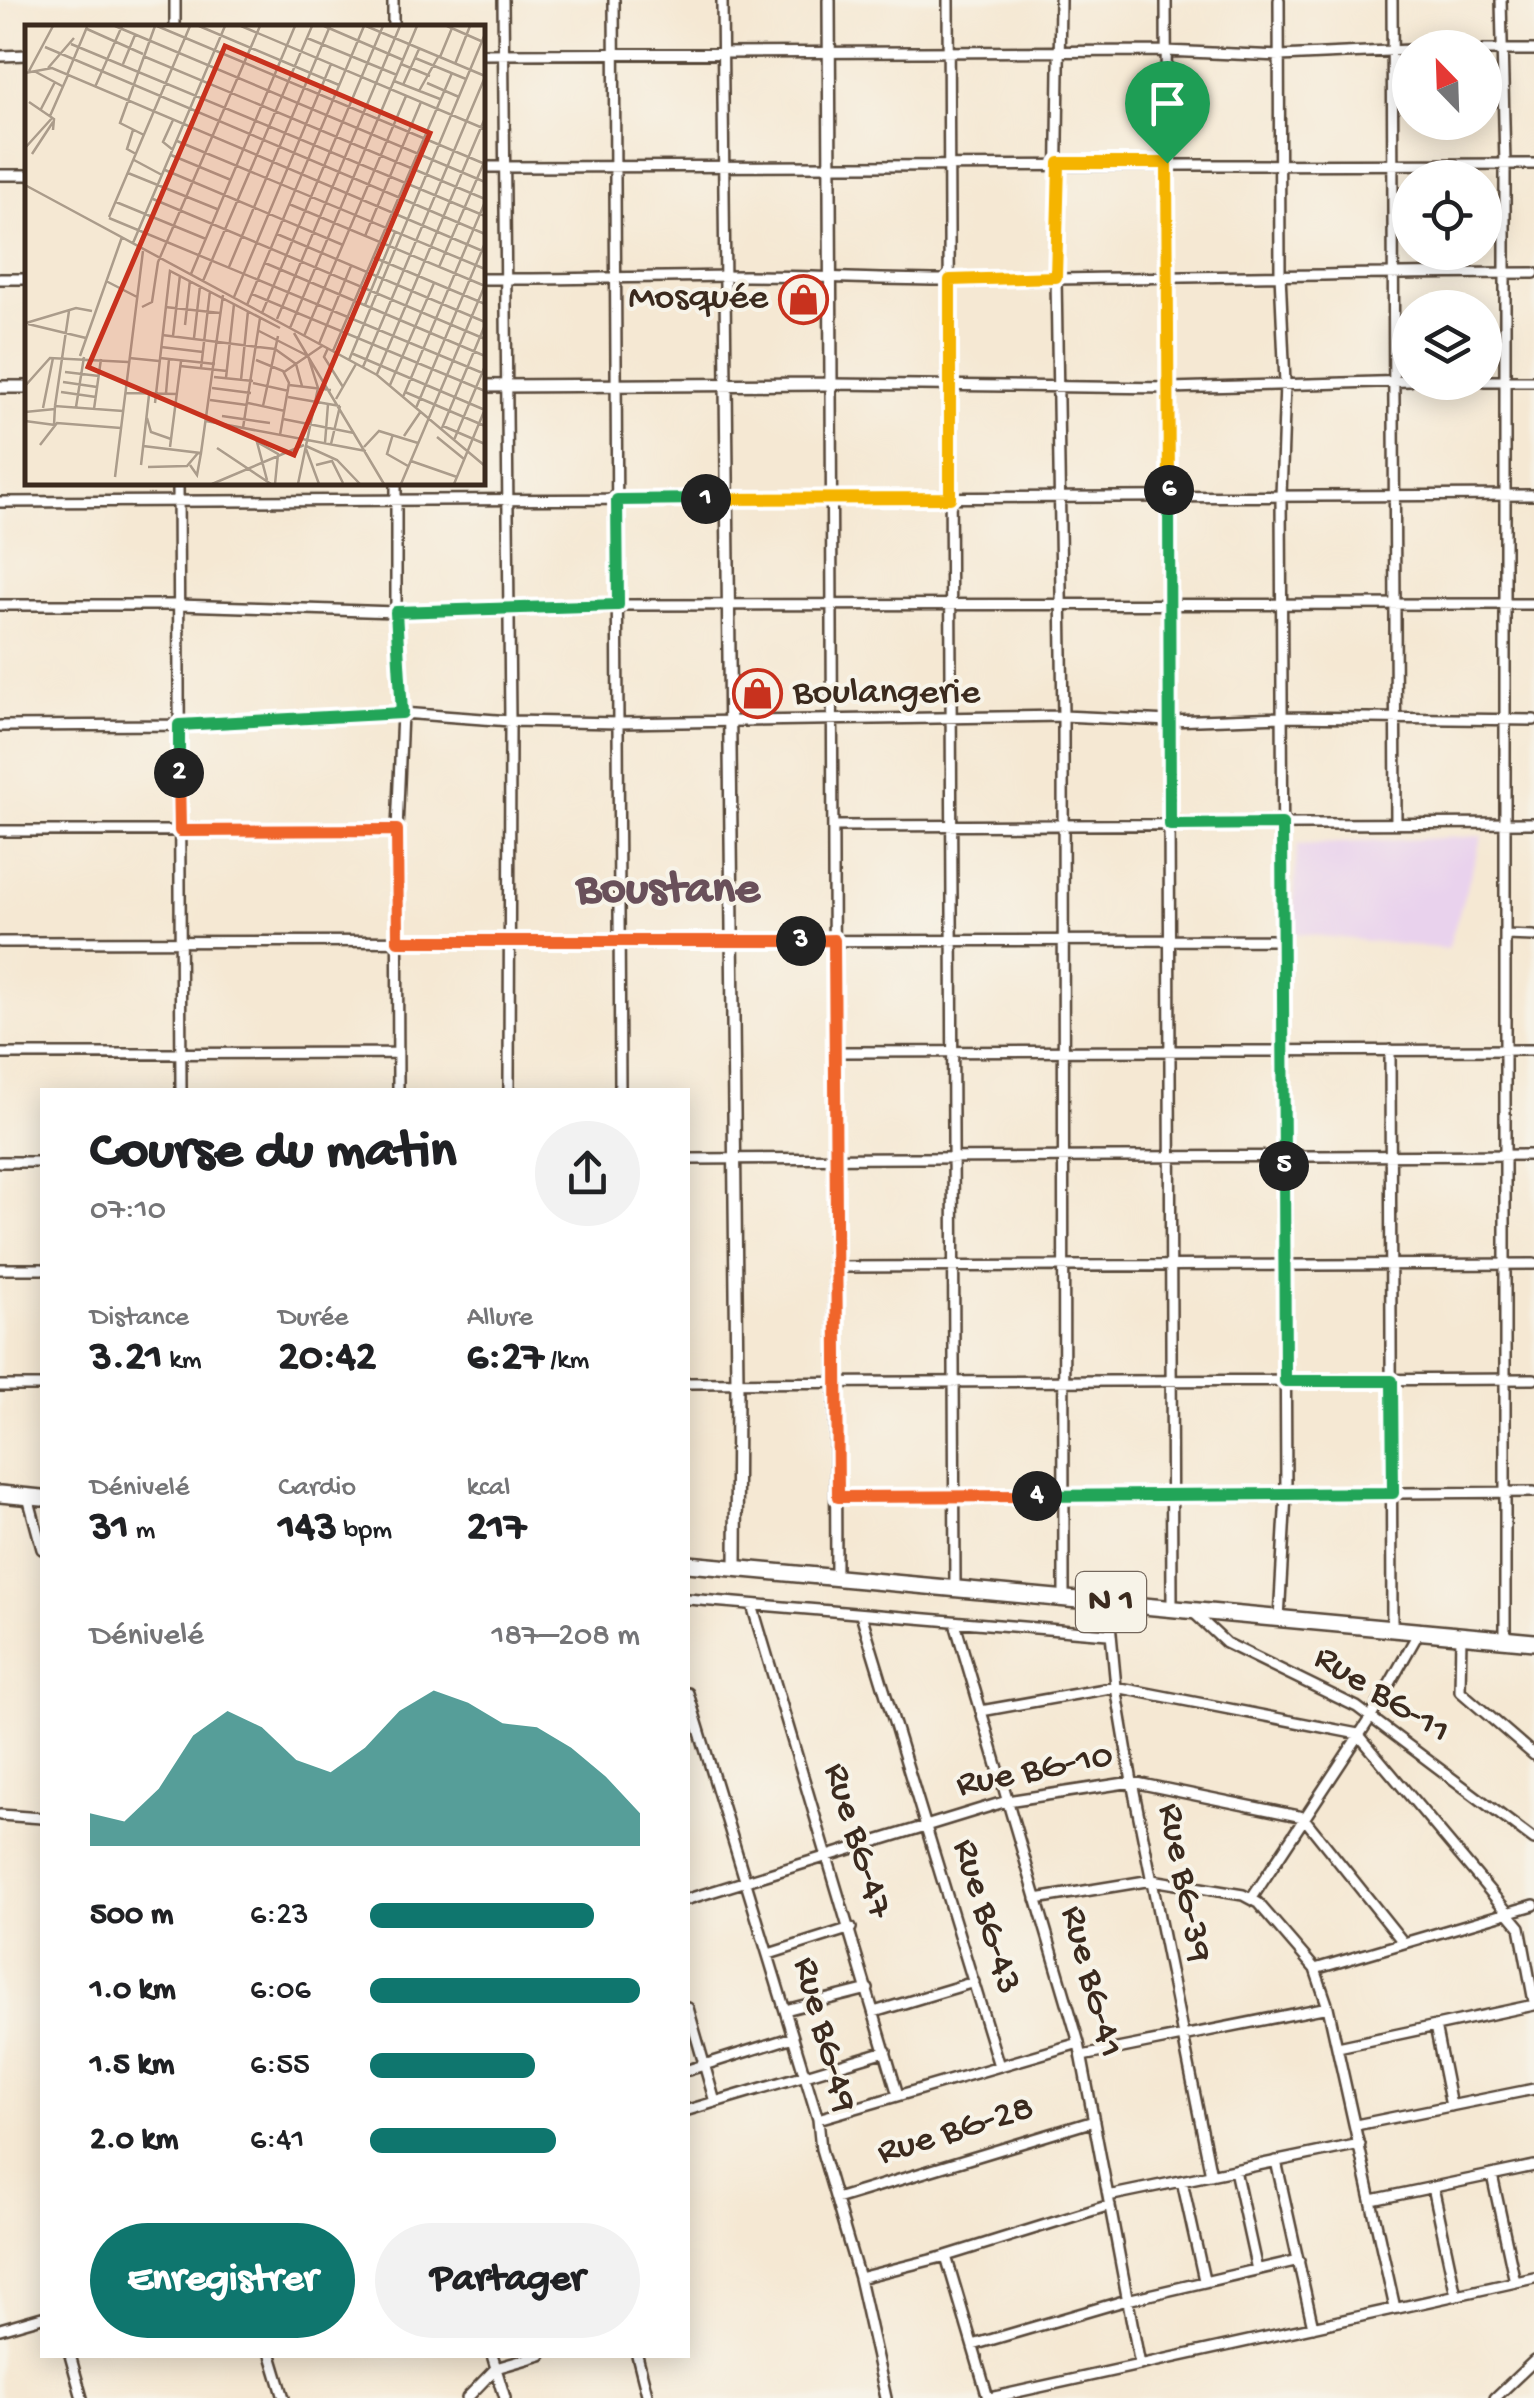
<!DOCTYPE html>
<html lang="fr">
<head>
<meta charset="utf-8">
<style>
	:root { --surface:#fff; --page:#f2f2f2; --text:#202124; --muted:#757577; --accent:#0f766e }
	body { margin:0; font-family:"Gochi Hand",sans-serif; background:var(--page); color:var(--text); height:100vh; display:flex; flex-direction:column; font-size:38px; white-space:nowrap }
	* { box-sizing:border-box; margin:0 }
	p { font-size:32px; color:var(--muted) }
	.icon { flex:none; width:55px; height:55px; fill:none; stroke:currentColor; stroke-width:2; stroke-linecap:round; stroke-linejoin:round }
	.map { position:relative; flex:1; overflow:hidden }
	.side { position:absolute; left:40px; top:1088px; width:650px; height:1270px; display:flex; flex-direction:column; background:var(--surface); border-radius:0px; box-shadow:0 5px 25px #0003 }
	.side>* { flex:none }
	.needle { width:65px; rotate:337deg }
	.buttons { position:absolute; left:1392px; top:30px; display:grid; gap:20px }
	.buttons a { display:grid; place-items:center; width:110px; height:110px; border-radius:50%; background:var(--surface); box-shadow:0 5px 25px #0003; font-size:50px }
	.pin { position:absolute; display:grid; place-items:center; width:85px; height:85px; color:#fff; margin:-102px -42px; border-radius:50% 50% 50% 0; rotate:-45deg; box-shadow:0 0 10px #0007 }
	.pin .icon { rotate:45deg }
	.km { position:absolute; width:50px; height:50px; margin:-25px; border-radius:50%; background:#222; color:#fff; font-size:28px; line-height:50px; text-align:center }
	.round { display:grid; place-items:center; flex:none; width:105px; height:105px; border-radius:52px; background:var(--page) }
	.head { display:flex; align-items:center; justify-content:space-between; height:170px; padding:0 50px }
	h1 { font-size:55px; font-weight:700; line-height:75px }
	.metrics { display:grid; grid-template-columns:repeat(3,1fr); gap:15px; height:170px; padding:10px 50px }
	.metrics div { display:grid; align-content:center }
	.metrics b { font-size:42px; font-weight:700 }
	.metrics small { font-size:28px; font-weight:400 }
	.metrics p { font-size:28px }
	.chart { height:280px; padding:20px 50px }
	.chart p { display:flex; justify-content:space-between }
	.chart svg { width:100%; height:180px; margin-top:10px; fill:var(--accent); opacity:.7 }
	.action { display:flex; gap:20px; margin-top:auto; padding:20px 50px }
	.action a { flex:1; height:115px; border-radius:60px; background:var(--accent); color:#fff; font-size:40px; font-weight:700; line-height:115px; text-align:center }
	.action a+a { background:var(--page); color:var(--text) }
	ul { padding:0 50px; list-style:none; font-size:32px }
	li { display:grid; grid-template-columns:160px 120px 1fr; align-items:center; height:75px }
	li i { height:25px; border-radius:12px; background:var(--accent) }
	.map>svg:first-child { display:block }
</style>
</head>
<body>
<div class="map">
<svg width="1534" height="2398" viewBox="0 0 1534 2398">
	<rect width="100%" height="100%" fill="#f7f3e8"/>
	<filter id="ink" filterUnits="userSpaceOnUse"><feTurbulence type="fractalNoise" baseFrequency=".01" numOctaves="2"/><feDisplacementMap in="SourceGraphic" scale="20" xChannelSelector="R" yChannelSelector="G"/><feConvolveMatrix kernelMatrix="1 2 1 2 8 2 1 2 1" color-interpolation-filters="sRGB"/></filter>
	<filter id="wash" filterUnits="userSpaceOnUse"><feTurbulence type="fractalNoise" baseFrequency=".0048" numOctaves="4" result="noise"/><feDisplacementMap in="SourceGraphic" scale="40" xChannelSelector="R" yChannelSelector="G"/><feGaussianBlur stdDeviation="2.25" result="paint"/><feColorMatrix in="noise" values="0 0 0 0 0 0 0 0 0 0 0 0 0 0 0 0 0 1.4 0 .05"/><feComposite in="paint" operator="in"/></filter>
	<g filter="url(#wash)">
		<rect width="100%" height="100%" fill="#f5e8d3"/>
		<path fill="#e9d2ed" d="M1482,836l-34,113 -156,-16 5,-88z"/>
	</g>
	<g filter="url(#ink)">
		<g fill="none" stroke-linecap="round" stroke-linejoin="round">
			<defs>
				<path id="street" d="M175,0v28
					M393,0v28
					M503,0l7,721 -1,369
					M614,0l6,1090
					M722,0l4,384
					M948,0l7,1588
					M1060,0l-4,277 7,439 1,882
					M1166,0l6,1609
					M1392,0l4,824
					M1501,0l4,164v1475
					M1485,50h49
					M482,54l684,-3 114,5 130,-6
					M0,56l28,-1
					M482,167l1052,-3
					M0,175h28
					M0,279h28
					M482,279c89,1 177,-3 265,-3 68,0 136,4 205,4 194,-1 388,-7 582,-7
					M1485,381h49
					M178,482l3,608
					M396,482v130l6,101 -5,117 1,260
					M0,502l1534,-7
					M0,605h178l218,7 222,-7 916,-1
					M0,726l179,-1 223,-12 108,8 108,2 445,-7 107,5 113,-4 251,3
					M833,826l701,-3
					M0,831l397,-1
					M1505,935l29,1
					M0,942l1283,-2
					M1390,1050l2,580
					M834,1052l700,-2
					M0,1054l398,-1
					M688,1159l846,-4
					M0,1162h42
					M835,1267l699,-3
					M0,1269h42
					M688,1383l846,-4
					M0,1386h42
					M28,1497l14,52
					M838,1497l696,-5
					M836,1578l-5,-1194 339,4 240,-7
					M688,1599l420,35
					M1108,1602l8,85 16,95 79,393
					M752,1605l146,490
					M1194,1613l32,30 131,64 177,133
					M861,1614l138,452
					M1279,1619l7,-125 -5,-998 4,-113 -5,-109 -1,-274
					M955,1623l124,420 61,322
					M1461,1635l-1,56 74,64
					M688,1693l130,426 3,30 38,129 27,120
					M981,1711l135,-24 242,47 162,193 14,75
					M0,1815l42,3
					M1252,1898l119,-181 48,-85
					M688,1899l319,-98 125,-19 171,35 100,125
					M1036,1899l116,-19 91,15 15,8 57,66 13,38 67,301
					M769,1954l82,-26
					M1315,1969l219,-64
					M688,2008l27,94
					M785,2010l83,-21
					M874,2012l100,-30
					M1435,2026l16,80
					M1338,2047l196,-42
					M1082,2056l246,-49
					M688,2070l105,-33
					M688,2110l198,-59
					M818,2119l261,-76
					M1356,2125l178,-36
					M1276,2161l37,166
					M1235,2170l22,100
					M1492,2175l23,107
					M1182,2181l22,99
					M1433,2187l23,108
					M1108,2196l252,-52
					M836,2199l258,-78
					M1372,2200l162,-34
					M946,2256l42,142
					M859,2278l87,-22 164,-51
					M0,2329l42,-12
					M973,2345l154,-45 172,-40
					M70,2355l12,43
					M271,2355l13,43
					M492,2355l13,43
					M637,2355l11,43
					M467,2398l29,-30 45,-13
					M990,2398l544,-120
					M1495,2398l39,-37"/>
				<path id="secondary" d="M726,384l11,998 -1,187
					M482,386l349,-2 -2,-384
					M0,387h28"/>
				<path id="highway" d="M0,1494l42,4
					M688,1564l846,78"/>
			</defs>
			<use href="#street" stroke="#574639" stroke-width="14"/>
			<use href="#secondary" stroke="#574639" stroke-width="16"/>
			<use href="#highway" stroke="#574639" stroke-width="20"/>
			<use href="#street" stroke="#fff" stroke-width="9"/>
			<use href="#secondary" stroke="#fff" stroke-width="11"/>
			<use href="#highway" stroke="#fff" stroke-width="15"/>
		</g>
	</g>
	<g fill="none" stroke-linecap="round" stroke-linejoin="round" filter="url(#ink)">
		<defs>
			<path id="split-1" d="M706,499l244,-1v-218l106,-3 3,-114h108"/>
			<path id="split-2" d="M179,773v-48l223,-12 -6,-101 222,-7 -1,-105 89,-1"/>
			<path id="split-3" d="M179,773l1,58 217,-1 1,111h403"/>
			<path id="split-4" d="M801,941l33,-1 4,557 199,-1"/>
			<path id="split-5" d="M1037,1496l356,-3 -1,-112h-107l-1,-215"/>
			<path id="split-6" d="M1169,490l1,335 112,-1 2,342"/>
			<path id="split-7" d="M1167,163l2,327"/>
		</defs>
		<use href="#split-1" stroke="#fff" stroke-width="20"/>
		<use href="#split-2" stroke="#fff" stroke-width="20"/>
		<use href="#split-3" stroke="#fff" stroke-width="20"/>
		<use href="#split-4" stroke="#fff" stroke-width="20"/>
		<use href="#split-5" stroke="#fff" stroke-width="20"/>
		<use href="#split-6" stroke="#fff" stroke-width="20"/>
		<use href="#split-7" stroke="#fff" stroke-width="20"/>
		<use href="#split-1" stroke="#f5b400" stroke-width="12"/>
		<use href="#split-2" stroke="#22a559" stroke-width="12"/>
		<use href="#split-3" stroke="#f0652b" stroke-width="12"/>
		<use href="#split-4" stroke="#f0652b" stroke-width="12"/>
		<use href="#split-5" stroke="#22a559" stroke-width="12"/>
		<use href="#split-6" stroke="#22a559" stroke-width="12"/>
		<use href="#split-7" stroke="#f5b400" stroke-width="12"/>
	</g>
	<defs>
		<symbol id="shop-ring" viewBox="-11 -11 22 22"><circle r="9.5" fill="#f7f3e8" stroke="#c8321e" stroke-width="1.5"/><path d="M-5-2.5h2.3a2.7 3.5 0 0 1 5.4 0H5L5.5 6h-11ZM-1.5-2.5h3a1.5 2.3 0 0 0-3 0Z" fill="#c8321e"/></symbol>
	</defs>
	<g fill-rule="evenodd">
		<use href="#shop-ring" x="776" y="272" width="55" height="55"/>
		<use href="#shop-ring" x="730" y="666" width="55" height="55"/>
	</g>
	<g text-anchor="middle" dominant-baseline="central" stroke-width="8" stroke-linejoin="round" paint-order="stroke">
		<rect fill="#f7f3e8" stroke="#73665b" stroke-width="2.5" x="1076" y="1572" width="70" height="60" rx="8"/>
		<g font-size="35" font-weight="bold" fill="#3b2a1e">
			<text x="1111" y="1602">N 1</text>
		</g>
		<g font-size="38" fill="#3b2a1e" stroke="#f7f3e8" text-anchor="end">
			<text x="768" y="299">Mosquée</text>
			<text x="793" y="694" text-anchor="start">Boulangerie</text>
		</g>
		<g font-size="38" fill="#3b2a1e" stroke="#f7f3e8">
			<text transform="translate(1381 1696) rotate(32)">Rue BG-11</text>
			<text transform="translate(1035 1772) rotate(-11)">Rue BG-10</text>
			<text transform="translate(856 1841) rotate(73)">Rue BG-47</text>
			<text transform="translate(1183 1883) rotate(79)">Rue BG-39</text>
			<text transform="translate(985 1917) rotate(73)">Rue BG-43</text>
			<text transform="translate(1090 1982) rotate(75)">Rue BG-41</text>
			<text transform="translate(823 2035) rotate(75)">Rue BG-49</text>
			<text transform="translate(956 2132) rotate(-17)">Rue BG-28</text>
		</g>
		<g font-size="48" font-weight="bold" fill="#69505a" stroke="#f7f3e8">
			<text x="668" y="891">Boustane</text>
		</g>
	</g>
	<g transform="translate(25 25)">
		<rect width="460" height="460" fill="#f5e8d3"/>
		<path fill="none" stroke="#ab9c8b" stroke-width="2.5" d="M90,1l370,156M132,1l328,138M174,1l140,59M216,1l244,103M299,1l79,34M341,1l119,50M422,1l34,15M62,4l56,25M282,13l90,37M46,19l414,172M20,22l440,187M118,31l342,143M415,32l12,-29M390,33l51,21M98,39l12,-29M376,39l29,12M430,39l15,-38M23,43l26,-30M4,46l24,-45M9,46l28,15M0,48l27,-5 433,184M42,50l20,-48M369,56l46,18M402,58l32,14M378,60l16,-36M70,62l27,-61M394,66l19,-34M4,77l25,17 -1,11M16,84l14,-27M25,91l18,-41M148,95l-10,22 10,8M108,105l-6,19 9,5M119,110l-24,-12 35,-97M152,116l308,128M0,123l28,-31M7,129l21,-32M146,130l60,25M109,135l28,15M140,145l178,75M103,148l89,36M0,160l352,190 108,91M128,174l332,140M91,177l90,37M264,179l196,82M84,192l81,-191M84,193l376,156M252,209l208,88M340,211l56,-134M108,218l92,-217M348,232l112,47M240,238l220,93M204,242l101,-241M414,242l46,-107M166,249l104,-248M81,256l31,16M178,256l109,-255M227,269l233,97M209,272l97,-233M222,280l117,-279M340,280l30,-73M117,282l10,-5 6,-40 102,-236M140,282l55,6M237,288l121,-287M252,294l123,-293M1,298l50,-15 16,3M3,299l58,14M160,300l5,-45M265,303l127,-302M234,306l49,25 10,32 -20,96M269,308l90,151M137,310l113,14 21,15 6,22M148,311l7,-61M279,311l102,-240M169,313l6,-52M294,319l32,-78M136,322l42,5M303,323l-4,9 19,30M308,326l119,-278M326,328l134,57M55,331l42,-119M104,333l30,3M135,333l55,6M231,335l27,11 6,12 -9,52M324,335l136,-326M155,341l47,5M338,342l122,-290M176,343l9,-77M40,347l34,4M259,347l38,-26M352,349l108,-256M189,352l39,4M201,353l8,-74M216,355l7,-69M38,357l34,5M228,358l36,8M264,360l42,5M365,360l44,-102M0,361l25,-28 78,4M187,363l39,5M36,367l35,5M380,367l80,34M101,368l51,1M141,368l3,-34M263,372l52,9M378,372l82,-195M311,374l20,-35M185,375l37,5M130,378l15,-132 110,57M223,378l37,8M30,381l14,-95M238,381l15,-70M51,382l8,-50M18,383l10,-50M391,383l69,-165M69,384l7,-50M0,387l30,-3M197,391l48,7M122,393l4,14 20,7M258,394l71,14M0,396l30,4M181,396l160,30M29,400l1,-19 68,5M418,401l42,18M218,403l17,-110M417,403l43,-103M368,409l-6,20 21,12M379,411l17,-25M412,412l27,22M429,415l31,-74M300,418l3,-39M306,419l9,-38M15,420l17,-22 64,5M118,421l58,7 22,-158M281,421l31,14 23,24M145,422l11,-86M339,422l15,-16 39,12M192,423l54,36M281,424l13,35M386,436l46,16M116,440l8,-70M165,440l7,10 4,-22M291,440l16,-4 11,22M123,442l39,-1 11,-13M90,452l28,-226M242,455l-10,-38 21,12 -3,30M187,459l92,-39M376,459l84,-199M429,459l31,-75"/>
		<path fill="#c8321e" fill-opacity="0.15" stroke="#c8321e" stroke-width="5" d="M200,21l205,87 -136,322 -206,-88z"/>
		<rect width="460" height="460" fill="none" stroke="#3b2a1e" stroke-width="5"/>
	</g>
</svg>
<div class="buttons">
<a><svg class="needle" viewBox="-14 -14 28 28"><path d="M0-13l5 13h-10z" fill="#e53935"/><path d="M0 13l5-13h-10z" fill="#757577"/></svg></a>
<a><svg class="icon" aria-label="locate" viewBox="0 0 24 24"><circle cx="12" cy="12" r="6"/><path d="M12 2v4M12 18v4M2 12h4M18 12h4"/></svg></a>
<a><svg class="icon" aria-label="layers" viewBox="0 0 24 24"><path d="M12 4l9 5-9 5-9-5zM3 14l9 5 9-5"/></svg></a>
</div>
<div class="pin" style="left:1167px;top:163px;background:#1e9e55"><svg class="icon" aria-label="arrive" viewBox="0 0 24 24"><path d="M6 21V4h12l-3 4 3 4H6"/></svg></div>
<b class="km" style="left:706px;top:499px">1</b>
<b class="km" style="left:179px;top:773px">2</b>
<b class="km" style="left:801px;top:941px">3</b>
<b class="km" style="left:1037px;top:1496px">4</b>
<b class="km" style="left:1284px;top:1166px">5</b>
<b class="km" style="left:1169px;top:490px">6</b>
<section class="side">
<div class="head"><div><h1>Course du matin</h1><p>07:10</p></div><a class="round"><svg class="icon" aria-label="share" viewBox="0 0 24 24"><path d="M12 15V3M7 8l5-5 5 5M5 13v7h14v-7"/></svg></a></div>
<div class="metrics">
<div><p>Distance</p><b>3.21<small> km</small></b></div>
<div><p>Durée</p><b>20:42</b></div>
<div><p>Allure</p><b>6:27<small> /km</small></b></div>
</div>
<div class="metrics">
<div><p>Dénivelé</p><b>31<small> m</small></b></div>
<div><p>Cardio</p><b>143<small> bpm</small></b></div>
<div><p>kcal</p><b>217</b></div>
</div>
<div class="chart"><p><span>Dénivelé</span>187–208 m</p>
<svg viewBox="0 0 160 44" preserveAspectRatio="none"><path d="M0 44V36L10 38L20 30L30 17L40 11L50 15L60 23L70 26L80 20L90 11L100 6L110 9L120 14L130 15L140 20L150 27L160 36V44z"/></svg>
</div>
<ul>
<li><b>500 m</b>6:23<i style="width:83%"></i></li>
<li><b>1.0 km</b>6:06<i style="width:100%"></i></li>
<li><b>1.5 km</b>6:55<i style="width:61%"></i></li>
<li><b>2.0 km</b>6:41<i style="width:69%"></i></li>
</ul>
<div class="action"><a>Enregistrer</a><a>Partager</a></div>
</section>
</div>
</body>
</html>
